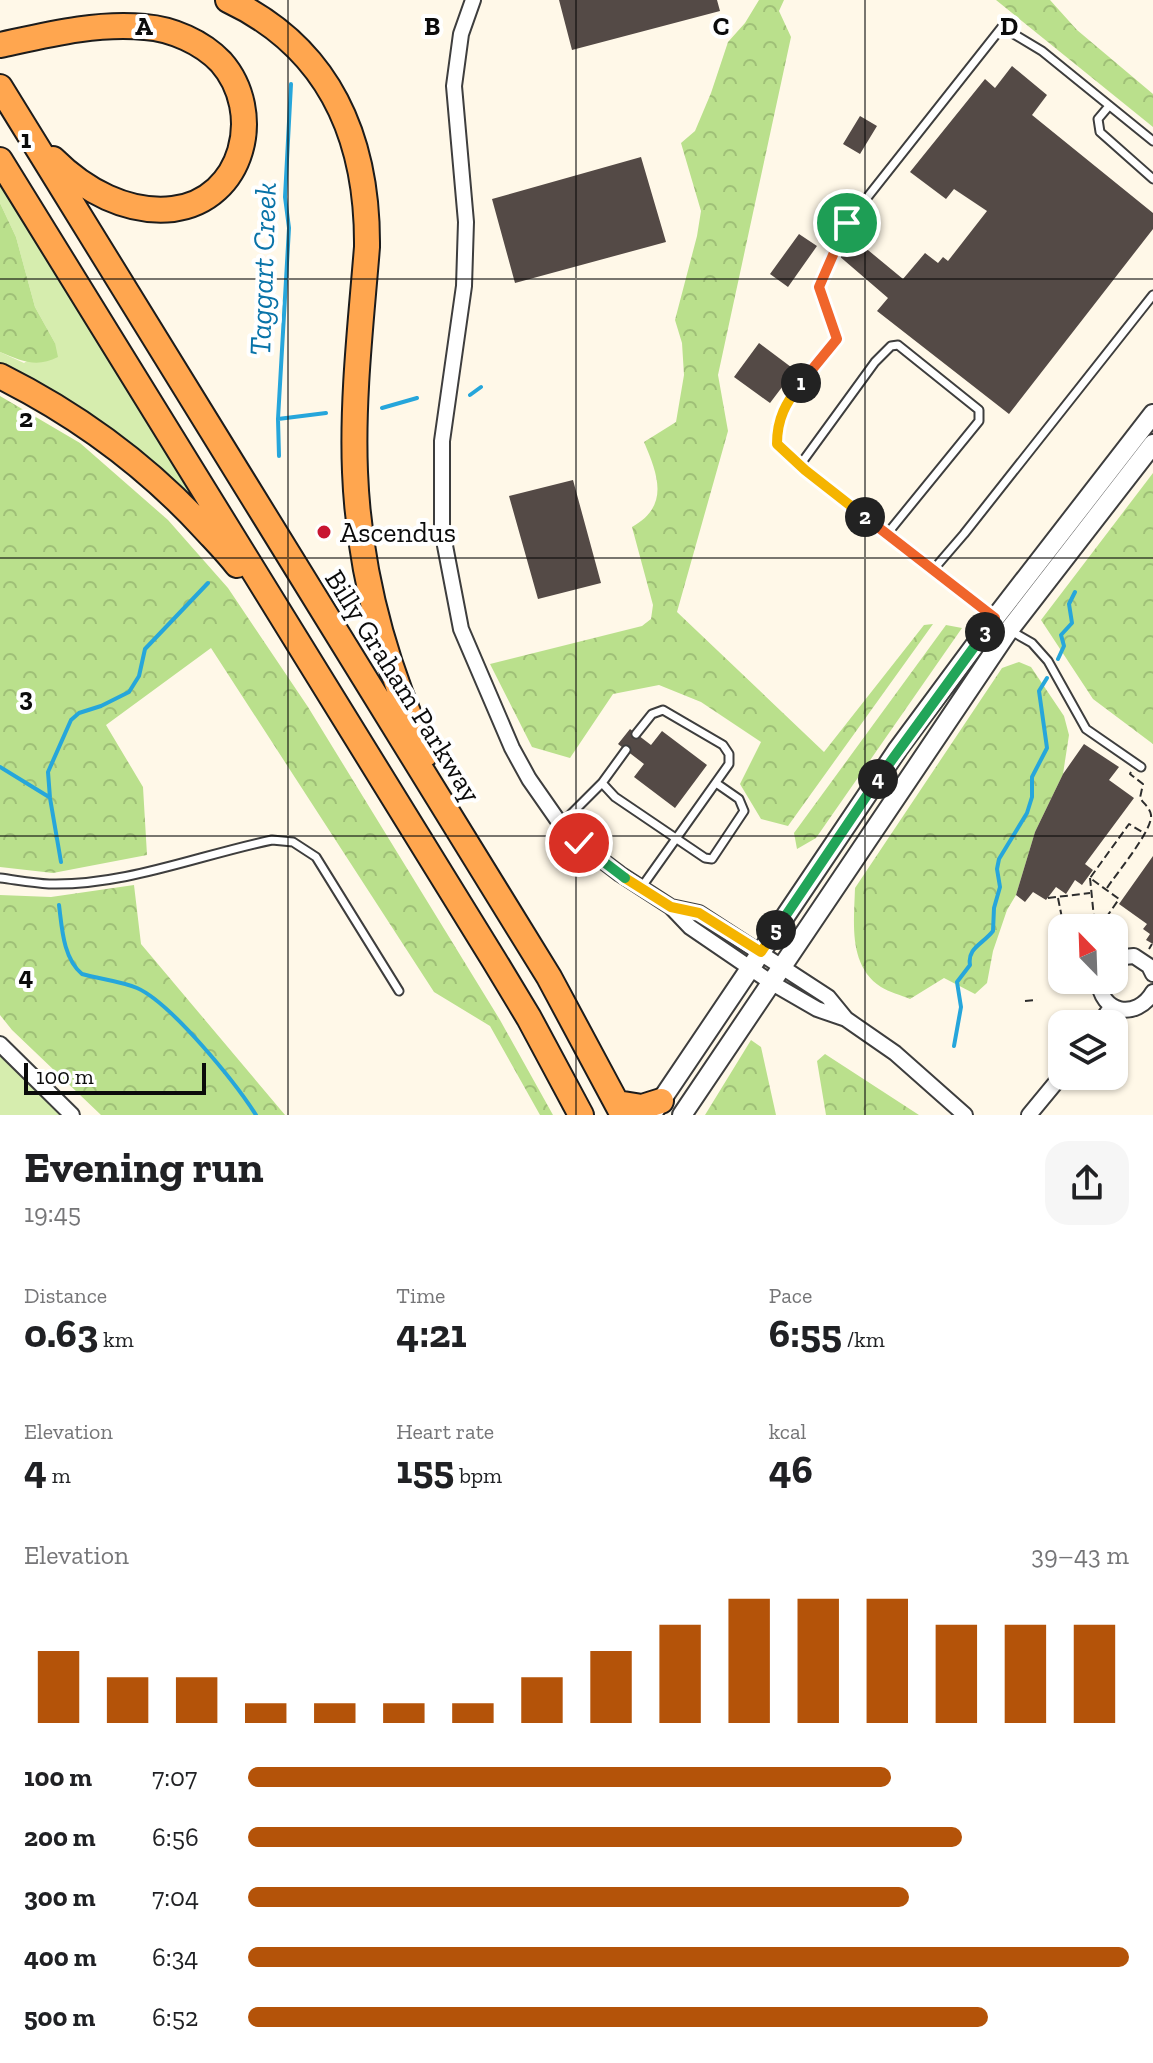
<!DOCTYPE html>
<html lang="en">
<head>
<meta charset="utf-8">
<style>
	:root { --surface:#fff; --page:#f6f6f6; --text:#202124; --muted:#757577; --accent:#b45309 }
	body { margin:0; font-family:"Zilla Slab",serif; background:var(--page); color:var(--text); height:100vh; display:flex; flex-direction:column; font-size:30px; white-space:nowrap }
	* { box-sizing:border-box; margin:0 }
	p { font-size:26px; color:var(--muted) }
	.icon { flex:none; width:44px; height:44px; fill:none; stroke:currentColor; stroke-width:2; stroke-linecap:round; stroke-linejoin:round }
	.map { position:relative; height:1115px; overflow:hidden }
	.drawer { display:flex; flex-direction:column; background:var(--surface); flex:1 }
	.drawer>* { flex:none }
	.needle { width:52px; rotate:337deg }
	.controls { position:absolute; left:1048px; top:914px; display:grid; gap:16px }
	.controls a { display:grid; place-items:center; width:80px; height:80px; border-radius:16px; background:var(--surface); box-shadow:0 2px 6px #0004; font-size:40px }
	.scale { position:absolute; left:24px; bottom:20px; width:182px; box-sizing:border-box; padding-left:8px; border:4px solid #0b0b0b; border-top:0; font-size:22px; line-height:28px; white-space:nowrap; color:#0b0b0b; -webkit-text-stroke:6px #fff; paint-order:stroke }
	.pin { position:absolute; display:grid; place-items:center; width:68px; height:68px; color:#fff; margin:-34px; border:4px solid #fff; border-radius:50%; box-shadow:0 2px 8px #0007 }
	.km { position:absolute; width:40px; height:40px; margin:-20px; border-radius:50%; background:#222; color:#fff; font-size:22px; line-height:40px; text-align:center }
	.round { display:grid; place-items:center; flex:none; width:84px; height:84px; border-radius:24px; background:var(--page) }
	.head { display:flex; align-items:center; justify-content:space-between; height:136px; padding:0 24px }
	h1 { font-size:44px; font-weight:700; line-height:60px }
	.metrics { display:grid; grid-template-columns:repeat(3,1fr); gap:12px; height:136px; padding:8px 24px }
	.metrics div { display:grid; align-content:center }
	.metrics b { font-size:40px; font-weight:700 }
	.metrics small { font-size:22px; font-weight:400 }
	.metrics p { font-size:22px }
	.chart { height:224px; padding:16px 24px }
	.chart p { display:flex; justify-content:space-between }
	.chart svg { width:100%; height:144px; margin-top:8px; stroke:var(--accent); stroke-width:6 }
	ul { padding:0 24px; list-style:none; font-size:26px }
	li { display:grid; grid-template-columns:128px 96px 1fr; align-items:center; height:60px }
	li i { height:20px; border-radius:10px; background:var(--accent) }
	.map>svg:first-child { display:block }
</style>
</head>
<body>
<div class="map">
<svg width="1153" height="1115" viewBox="0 0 1153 1115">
	<defs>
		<pattern id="forest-crowns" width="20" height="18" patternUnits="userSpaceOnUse" patternTransform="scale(2)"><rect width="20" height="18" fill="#bae08c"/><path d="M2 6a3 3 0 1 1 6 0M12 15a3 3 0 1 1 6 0" fill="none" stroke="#9fbf77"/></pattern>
	</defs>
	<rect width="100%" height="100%" fill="#fff8e8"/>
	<path fill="#d6edae" d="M0,184l196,316 -7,4 -189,-136v-16l24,11 31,-20 -20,-36 -19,-70 -16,-34z
		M0,1054l63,61h-63z"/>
	<path fill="url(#forest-crowns)" d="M759,0h25l-5,11 12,26 -73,338 10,56 -51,181 147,140 100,-127 9,-1 -145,202 -27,-7 -21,-35 21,-42 -60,-40 -42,-17 -46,9 -43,64 -38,-11 -42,-83 152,-38 9,-7 2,-14 -21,-78c38,-21 26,-52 12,-85l32,-20 8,-47 -2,-32 -7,-23 22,-84 4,-25 -20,-68 14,-12 16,-38 17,-51 17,-19z
		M996,0h54l27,30 76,64v33z
		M0,203l16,34 19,70 20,36 3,14c-21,11 -37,4 -58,-5z
		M0,396l80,47 88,77 60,68 80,119 192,313 53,95h-13l-50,-89 -56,-34 -223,-344 -105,77 37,62 4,68 -94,18 -53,-6z
		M1153,473v271l-60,-45 -52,-79z
		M946,625l16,3 -146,210 -19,11 -3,-16z
		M1019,662l12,5 33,49 5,19 -6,39 -28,58 -19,63 -9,15 -14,41 -6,32 -12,11 -31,-16 -34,21c-9,-4 -21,-7 -29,-12 -33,-22 -27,-64 -26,-99l147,-220z
		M134,885l7,59 144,171h-184l-89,-85 -12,-15v-120l51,2z
		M751,1040l10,7 15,68h-71z
		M825,1054l94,61h-93l-9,-54z"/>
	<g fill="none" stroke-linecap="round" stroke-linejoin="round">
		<path stroke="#26a6db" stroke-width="4" d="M470,395l11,-8
			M382,408l35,-10
			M278,419l48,-6
			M279,456l-1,-37 11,-191 -4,-31 6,-113
			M1058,659l6,-13 -3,-11 11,-12 -3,-19 6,-12
			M0,767l49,30
			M61,862l-11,-64 -2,-26 23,-52 8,-7 22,-7 28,-14 10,-16 6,-27 63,-66
			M59,905c3,23 4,53 23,69 17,5 38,7 55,14 34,15 98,94 119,127
			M954,1046l7,-39 -4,-25 13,-17c-3,-17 13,-21 23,-34l1,-23 6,-21 -3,-18 2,-10 28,-46 5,-16v-20l15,-29 -8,-57 8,-13"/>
	</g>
	<path fill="#544a46" d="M559,0h158l3,11 -148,39z
		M1012,66l35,29 -15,20 121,98v16l-144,185 -132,-103 11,-13 -50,-43 13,-19 52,43 22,-26 13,10 5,-6 5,4 39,-50 -33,-22 -8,10 -36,-27 75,-93 10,9z
		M860,116l17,10 -17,28 -17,-10z
		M641,157l25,85 -151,41 -23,-84z
		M799,234l18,12 -29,41 -18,-13z
		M759,343l36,27 -25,33 -36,-26z
		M573,480l28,103 -63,16 -29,-103z
		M630,729l21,16 11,-14 45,34 -32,43 -41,-31 10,-13 -26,-20z
		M1084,744l35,23 -10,13 25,18 -49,66 8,6 -11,15 -7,-5 -9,14 -10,-7 -10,13 -13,-8 -8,10 -9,-7 19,-63 28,-58z
		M1153,856v88l-7,-4 4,-6 -7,-5 4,-5 -28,-20z"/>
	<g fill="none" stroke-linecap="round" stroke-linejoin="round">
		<defs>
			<path id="service" d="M1109,106l-11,13 2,13 53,47
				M800,465l75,-103 16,-16 7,-1 81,65v11l-92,113
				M933,570l-128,-100 -28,-26v-19l10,-24 50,-62 -18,-52 28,-64 155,-196 40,24 111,90
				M994,617l-61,-47 31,-36 189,-239
				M1011,631l21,12 16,18 38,68 55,38
				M636,734l16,-20 11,-4 60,35 6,9v10l-88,124
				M602,783l13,14 90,61 7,1 32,-48 -5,-12 -23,-16
				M562,823l40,-40 24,-33
				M0,878c16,2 33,5 49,6 76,2 150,-29 223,-44l21,2 23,15 83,134"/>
			<path id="minor" d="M473,0l-12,34 -7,52 12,136 -2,64 -22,155v89l19,99 51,119 17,31 30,43 20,21 41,31 51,33 19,20 82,56 45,26 29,10
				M671,907l28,6 129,84 18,22 49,34 70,62
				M1114,958l20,-2 15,10 4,8
				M1099,980c1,34 38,40 54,12
				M1099,1024l13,-18
				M0,1044l72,71
				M1029,1115l33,-40"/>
			<path id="tertiary" d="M654,1111l244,-362 97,-131 158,-204
				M682,1115l327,-485 144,-186"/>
			<path id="trunk" d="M228,0c102,48 140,139 139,247 -6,75 -15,151 -12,225 4,99 29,192 71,282
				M0,45c46,-10 97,-23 145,-18 27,2 57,15 76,35 44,50 23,138 -48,147 -46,5 -89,-19 -120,-50
				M0,87l549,890 74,138
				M0,160l494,800 35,58 52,97
				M0,376c78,39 145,88 204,152 11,12 23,24 33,37
				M617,1103l25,4 19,-6"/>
		</defs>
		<use href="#service" stroke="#3e3e3e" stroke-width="11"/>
		<use href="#minor" stroke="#3e3e3e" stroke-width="18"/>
		<use href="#tertiary" stroke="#3e3e3e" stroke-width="22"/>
		<use href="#trunk" stroke="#1c1c1c" stroke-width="28"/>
		<path stroke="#2d2d2d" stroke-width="2" stroke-dasharray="8 4" stroke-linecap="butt" d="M1090,878l5,50
			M1107,888c9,-14 46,-58 44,-73 -1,-7 -7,-11 -11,-17l3,-14 -13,-10 1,-2
			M1048,898l42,-5
			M1058,898l6,30
			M1099,928l20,-29 -29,-21 39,-54 15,9
			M1149,949l3,-5
			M1071,993l11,-2
			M1025,1001l12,-1"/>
		<use href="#service" stroke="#fff" stroke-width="7"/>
		<use href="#minor" stroke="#fff" stroke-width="14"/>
		<use href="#tertiary" stroke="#fff" stroke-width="18"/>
		<use href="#trunk" stroke="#ffa64f" stroke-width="24"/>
	</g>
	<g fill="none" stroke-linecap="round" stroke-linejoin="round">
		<defs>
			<path id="split-1" d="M801,383l36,-44 -18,-52 28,-64"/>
			<path id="split-2" d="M801,383c-15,20 -24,35 -24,61l28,26 60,47"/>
			<path id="split-3" d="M865,517l130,101 -10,14"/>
			<path id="split-4" d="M878,779l107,-147"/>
			<path id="split-5" d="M776,930l102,-151"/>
			<path id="split-6" d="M625,878l46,29 28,6 62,39 15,-22"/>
			<path id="split-7" d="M579,843l46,35"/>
		</defs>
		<use href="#split-1" stroke="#fff" stroke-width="16"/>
		<use href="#split-2" stroke="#fff" stroke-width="16"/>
		<use href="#split-3" stroke="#fff" stroke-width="16"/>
		<use href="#split-4" stroke="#fff" stroke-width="16"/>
		<use href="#split-5" stroke="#fff" stroke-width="16"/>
		<use href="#split-6" stroke="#fff" stroke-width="16"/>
		<use href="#split-7" stroke="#fff" stroke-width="16"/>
		<use href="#split-1" stroke="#f0652b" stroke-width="10"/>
		<use href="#split-2" stroke="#f5b400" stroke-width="10"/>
		<use href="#split-3" stroke="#f0652b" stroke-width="10"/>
		<use href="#split-4" stroke="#22a559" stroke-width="10"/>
		<use href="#split-5" stroke="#22a559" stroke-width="10"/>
		<use href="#split-6" stroke="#f5b400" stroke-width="10"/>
		<use href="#split-7" stroke="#22a559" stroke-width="10"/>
	</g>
	<path fill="none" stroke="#0b0b0b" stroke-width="2" stroke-opacity="0.55" d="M288,0v1115M576,0v1115M865,0v1115M0,279h1153M0,558h1153M0,836h1153"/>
	<circle fill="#c81531" stroke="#fff" stroke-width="3" cx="324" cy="532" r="8"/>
	<g text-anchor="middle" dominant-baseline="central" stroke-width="8" stroke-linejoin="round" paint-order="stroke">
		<g font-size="28" fill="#0b0b0b" stroke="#fff" text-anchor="start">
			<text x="340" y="532">Ascendus</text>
		</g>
		<g font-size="28" fill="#0b0b0b" stroke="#fff">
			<text transform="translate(403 686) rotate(58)">Billy Graham Parkway</text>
		</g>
		<g font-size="30" font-style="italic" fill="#0873a8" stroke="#fff">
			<text transform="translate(263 269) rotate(-88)">Taggart Creek</text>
		</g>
	</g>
	<g font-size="26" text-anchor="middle" font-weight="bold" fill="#0b0b0b" stroke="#fff" stroke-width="8" stroke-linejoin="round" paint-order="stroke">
		<text x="144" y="35">A</text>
		<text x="432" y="35">B</text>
		<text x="721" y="35">C</text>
		<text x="1009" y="35">D</text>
		<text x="26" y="148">1</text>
		<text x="26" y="427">2</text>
		<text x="26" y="706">3</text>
		<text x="26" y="985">4</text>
	</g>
</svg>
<div class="controls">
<a><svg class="needle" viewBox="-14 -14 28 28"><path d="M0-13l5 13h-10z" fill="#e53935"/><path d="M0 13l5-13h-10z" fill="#757577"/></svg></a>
<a><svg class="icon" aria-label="layers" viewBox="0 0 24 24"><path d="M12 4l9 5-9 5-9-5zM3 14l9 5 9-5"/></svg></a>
</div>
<div class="scale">100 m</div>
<div class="pin" style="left:847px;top:223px;background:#1e9e55"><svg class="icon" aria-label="arrive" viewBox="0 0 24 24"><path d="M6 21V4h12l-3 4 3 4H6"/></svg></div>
<div class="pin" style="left:579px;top:843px;background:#d93025"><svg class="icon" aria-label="check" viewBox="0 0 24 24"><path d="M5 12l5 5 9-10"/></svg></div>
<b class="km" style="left:801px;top:383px">1</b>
<b class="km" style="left:865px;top:517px">2</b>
<b class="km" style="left:985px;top:632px">3</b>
<b class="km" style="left:878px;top:779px">4</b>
<b class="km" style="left:776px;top:930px">5</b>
</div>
<section class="drawer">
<div class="head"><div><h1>Evening run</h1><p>19:45</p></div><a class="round"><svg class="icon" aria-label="share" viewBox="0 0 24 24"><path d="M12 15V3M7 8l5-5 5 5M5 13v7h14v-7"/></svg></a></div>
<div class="metrics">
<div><p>Distance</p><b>0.63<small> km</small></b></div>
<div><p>Time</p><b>4:21</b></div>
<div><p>Pace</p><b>6:55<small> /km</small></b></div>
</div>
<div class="metrics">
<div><p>Elevation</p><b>4<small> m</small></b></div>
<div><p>Heart rate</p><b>155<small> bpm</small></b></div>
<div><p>kcal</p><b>46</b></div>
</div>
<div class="chart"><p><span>Elevation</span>39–43 m</p>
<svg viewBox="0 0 160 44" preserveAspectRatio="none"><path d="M5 44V22M15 44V30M25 44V30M35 44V38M45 44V38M55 44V38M65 44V38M75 44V30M85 44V22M95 44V14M105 44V6M115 44V6M125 44V6M135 44V14M145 44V14M155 44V14"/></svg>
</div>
<ul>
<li><b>100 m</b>7:07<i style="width:73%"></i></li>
<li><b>200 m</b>6:56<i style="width:81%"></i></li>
<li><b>300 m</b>7:04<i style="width:75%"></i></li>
<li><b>400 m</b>6:34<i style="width:100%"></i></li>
<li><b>500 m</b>6:52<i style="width:84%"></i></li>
</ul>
</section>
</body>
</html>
